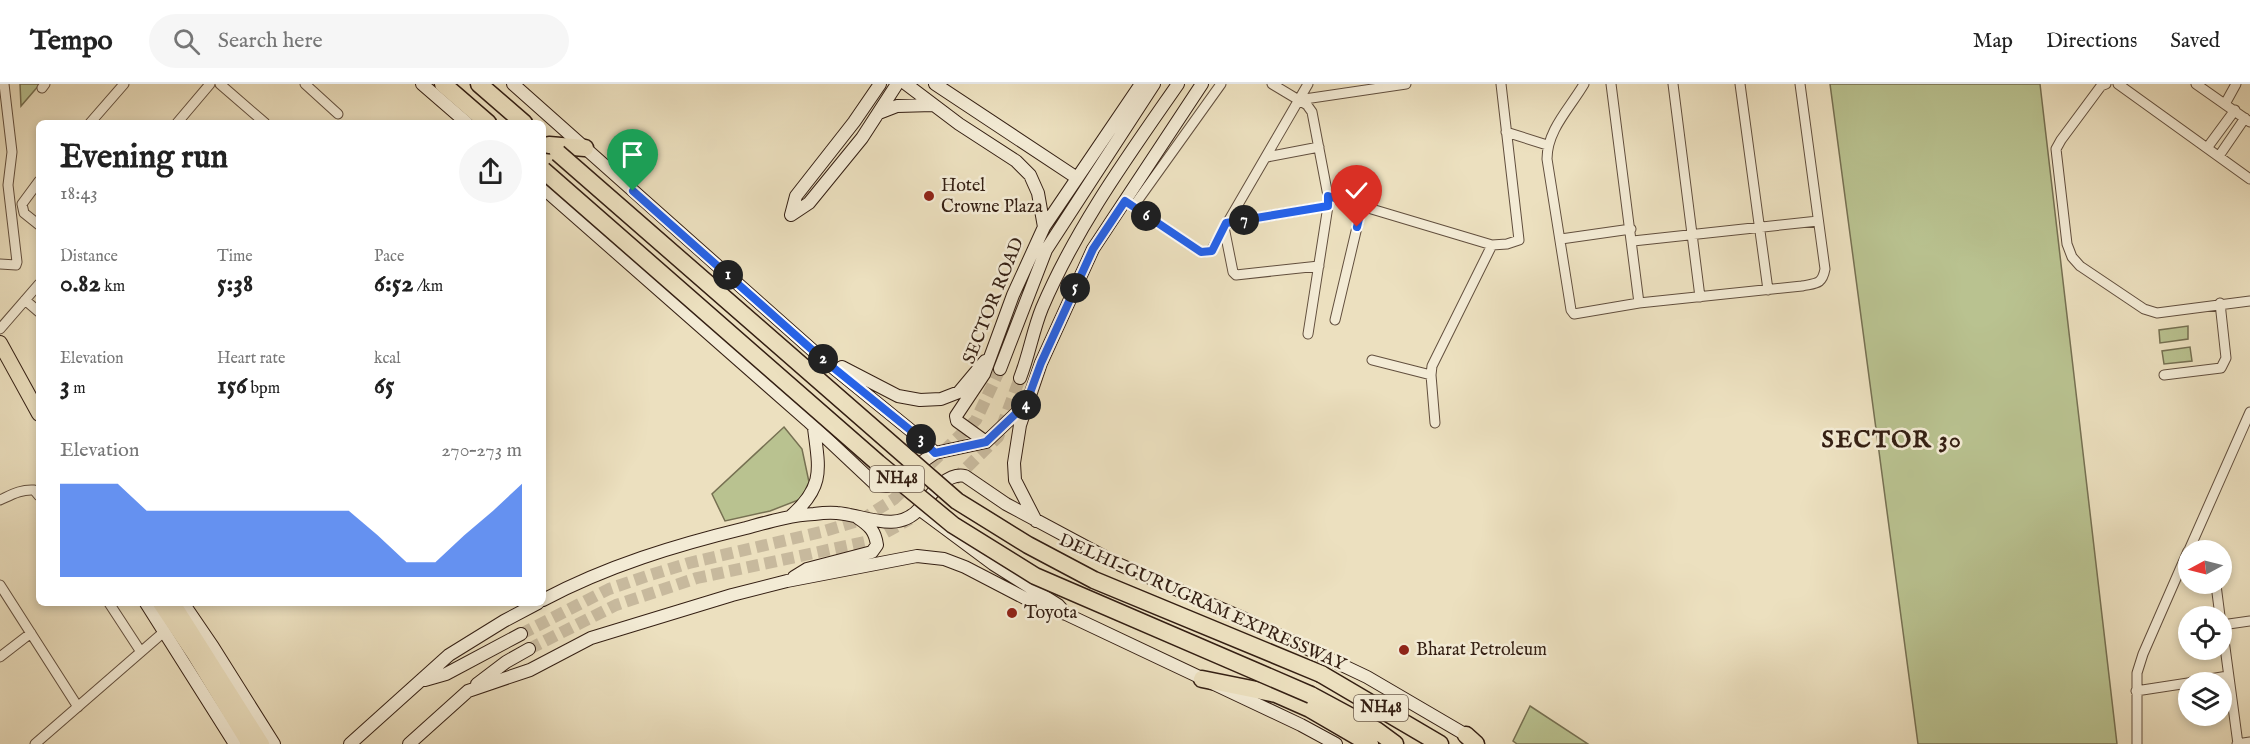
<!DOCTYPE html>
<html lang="en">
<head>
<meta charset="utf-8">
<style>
	:root { --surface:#fff; --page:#f6f6f6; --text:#222; --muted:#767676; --line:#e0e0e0; --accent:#2563eb }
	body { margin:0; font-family:"IM FELL English",serif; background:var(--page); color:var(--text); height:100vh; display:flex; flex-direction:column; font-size:22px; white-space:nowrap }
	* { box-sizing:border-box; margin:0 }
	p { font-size:20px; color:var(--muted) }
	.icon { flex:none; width:33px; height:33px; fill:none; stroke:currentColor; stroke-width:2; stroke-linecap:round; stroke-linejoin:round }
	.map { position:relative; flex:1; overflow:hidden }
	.side { position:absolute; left:36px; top:36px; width:510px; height:486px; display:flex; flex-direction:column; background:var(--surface); border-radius:9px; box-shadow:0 3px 9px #0003 }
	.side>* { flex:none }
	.needle { width:39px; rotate:263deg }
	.tools { position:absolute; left:2178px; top:456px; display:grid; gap:12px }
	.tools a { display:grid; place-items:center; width:54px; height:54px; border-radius:50%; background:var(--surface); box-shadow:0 3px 9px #0003; font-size:30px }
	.pin { position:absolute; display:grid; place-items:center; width:51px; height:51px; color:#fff; margin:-62px -26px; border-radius:50% 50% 50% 0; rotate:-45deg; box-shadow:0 0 6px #0007 }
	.pin .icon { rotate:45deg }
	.km { position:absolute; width:30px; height:30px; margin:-15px; border-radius:50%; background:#222; color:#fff; font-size:16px; line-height:30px; text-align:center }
	.round { display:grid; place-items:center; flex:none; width:63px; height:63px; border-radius:32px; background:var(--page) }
	.overview { display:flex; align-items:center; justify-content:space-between; height:102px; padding:0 24px }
	h1 { font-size:33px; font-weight:700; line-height:45px }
	.figures { display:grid; grid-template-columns:repeat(3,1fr); gap:9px; height:102px; padding:6px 24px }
	.figures div { display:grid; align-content:center }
	.figures b { font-size:26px; font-weight:700 }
	.figures small { font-size:16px; font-weight:400 }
	.figures p { font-size:16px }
	.chart { height:168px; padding:12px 24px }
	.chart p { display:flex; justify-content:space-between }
	.chart svg { width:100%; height:108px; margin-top:6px; fill:var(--accent); opacity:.7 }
	header { display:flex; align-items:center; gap:36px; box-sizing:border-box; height:84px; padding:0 30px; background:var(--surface); border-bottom:2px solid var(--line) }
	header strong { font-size:28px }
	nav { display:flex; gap:33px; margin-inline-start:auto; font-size:21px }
	.search { width:420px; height:54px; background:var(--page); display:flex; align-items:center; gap:15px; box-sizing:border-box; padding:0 21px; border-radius:33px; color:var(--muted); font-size:22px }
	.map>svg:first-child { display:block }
</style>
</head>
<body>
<header>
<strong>Tempo</strong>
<div class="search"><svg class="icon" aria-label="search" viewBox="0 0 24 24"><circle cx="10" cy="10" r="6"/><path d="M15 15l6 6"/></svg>Search here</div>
<nav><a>Map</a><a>Directions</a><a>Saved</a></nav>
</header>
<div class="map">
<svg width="2250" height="660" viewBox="0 0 2250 660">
	<rect width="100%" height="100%" fill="#ece0bf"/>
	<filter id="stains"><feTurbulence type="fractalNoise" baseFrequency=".00333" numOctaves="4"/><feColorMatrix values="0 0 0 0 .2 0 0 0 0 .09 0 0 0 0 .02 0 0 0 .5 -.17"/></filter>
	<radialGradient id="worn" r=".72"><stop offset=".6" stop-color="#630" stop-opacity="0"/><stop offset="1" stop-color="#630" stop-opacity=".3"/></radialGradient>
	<path fill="#b9c290" stroke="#767052" stroke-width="1.5" d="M20,0h20l-19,22z
		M1830,0h210l77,660h-199z
		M2188,242v13l-28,4 -1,-13z
		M2190,263l2,14 -28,3 -2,-13z
		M784,343l18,22 7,33 -8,17 -31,12 -45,10 -13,-27z
		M1530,622l58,38h-71l-4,-3z"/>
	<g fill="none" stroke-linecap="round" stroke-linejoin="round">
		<path stroke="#c7b99d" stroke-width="12" stroke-dasharray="12 6" stroke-linecap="butt" d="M954,396l44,-43 22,-59
			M521,550l88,-45 38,-13 42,-13 132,-31 40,-12 33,-21 82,-79 24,-51
			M529,565l87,-44 81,-27 173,-37 40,-22"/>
		<defs>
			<path id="street" d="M220,0l45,39
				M305,0l33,30
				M1272,0l35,21 5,7 16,84v10l-20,128
				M1584,0c-14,24 -37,46 -37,75l24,151 3,4 65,-11 163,-17c14,-3 20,-1 23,-17l-25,-185
				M1611,0l28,219
				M1673,0l27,213
				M1740,0l28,206
				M2106,0l-5,2 -40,54 -5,9 11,95 5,13 8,9 64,43 13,4 93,-12
				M2118,0l132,95
				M2196,0l54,38
				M42,4l3,-4
				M1298,16l108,-16
				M2225,20l11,-20
				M90,39l34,-39
				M177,39l33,-39
				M1506,48l41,13
				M2207,64l28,-38
				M2219,72l26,-38
				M1267,73l52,-10
				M39,97l-17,23 2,9 15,12
				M1328,112l164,49 15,-1 12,-4 -18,-156
				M1125,117l76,51 10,-1 97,-167
				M1133,123l88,-123
				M1226,139l102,-17
				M1224,143l9,45 3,3 83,-9
				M1561,155l70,-10
				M1633,157l185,-20
				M0,180l16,1 1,-3 -9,-77 4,-33 -8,-68
				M25,216l14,12
				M1335,236l27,-114
				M0,245l39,-45
				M1372,276l59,15
				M2164,291l57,-7 5,-10 -6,-55
				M1435,339l-4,-48 1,-9 60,-121
				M0,416c11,-5 21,-11 34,-10l5,6
				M2189,466l61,-138
				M0,501l78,122
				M2216,501l4,31
				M109,519l32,49
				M2222,541l16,119
				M2222,541l28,-4
				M0,573l31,-24
				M2191,598l37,-6
				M2136,607l52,-8
				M35,660l130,-113
				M2137,660v-71l6,-19 45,-103
				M2237,660l13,-2"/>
			<path id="secondary" d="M422,0l45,39
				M513,0l306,272 101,82 15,15
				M906,0l53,40 57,37 14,14 8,18 6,34
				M935,0l142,94
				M879,29l18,-7 36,-1
				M543,104l265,233 67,63 12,2 48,-33 51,-11
				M791,131l18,-12 53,-65 35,-54
				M791,131l5,-19 58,-74 26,-38
				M842,283l56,29 22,4 21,-1 18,-7 26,-31
				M1000,285l46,-119 108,-166
				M1020,294c9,-23 13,-48 22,-70 35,-82 86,-152 136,-224
				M986,358l-29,-21 -1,-5 28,-42 29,-79 31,-68 97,-143
				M986,358l39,-37
				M791,432c34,-30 28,-47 23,-88
				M1036,437l-21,-41 -1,-17 6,-38 21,-62 52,-114 109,-165
				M794,493l13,-8 65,-17 5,-7c-2,-14 -7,-19 -19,-27
				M543,516c64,-34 133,-55 203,-72 22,-6 45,-13 68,-14 7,-1 15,-2 23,-1 27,2 60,21 82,-4
				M146,519l89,141
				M183,519l30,44 61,97
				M1066,530l-8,-9 -65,-41 -74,-55c11,-13 27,-37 46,-33l41,28 112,60 127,55 122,58 106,62
				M425,596l21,-6 75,-40
				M477,600l29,-22 23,-13
				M350,660l99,-89 55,-34 34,-18
				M409,660l59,-53 62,-21 61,-32 141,-43 55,-14 130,-25 27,3 21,8 79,41 22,6 235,111 35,19"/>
			<path id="primary" d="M0,259l39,71
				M160,519l34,51 55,90
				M173,519l89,141"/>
			<path id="highway" d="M443,0l45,39
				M479,0l45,39
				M549,61l36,3
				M1321,590l119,70
				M1202,595l74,15 34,15 60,35
				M1311,611l65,35 19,14
				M1466,651l10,9"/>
		</defs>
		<use href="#street" stroke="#624f3e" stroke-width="11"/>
		<use href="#secondary" stroke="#341f13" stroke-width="14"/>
		<use href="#primary" stroke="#341f13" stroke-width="16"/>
		<use href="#highway" stroke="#341f13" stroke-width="19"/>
		<use href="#street" stroke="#f3ebd5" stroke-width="9"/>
		<use href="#secondary" stroke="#f3ebd5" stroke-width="12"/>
		<use href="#primary" stroke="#ece0bf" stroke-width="14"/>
		<use href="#highway" stroke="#ece0bf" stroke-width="16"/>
		<defs>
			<path id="highway-bridge" d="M558,69l399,348 71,44 66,35 227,94
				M543,86l335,293 75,62 82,51 276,119"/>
		</defs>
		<use href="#highway-bridge" stroke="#341f13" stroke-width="19" stroke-linecap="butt"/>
		<use href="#highway-bridge" stroke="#ece0bf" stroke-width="16"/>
	</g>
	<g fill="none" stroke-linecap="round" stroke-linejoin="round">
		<defs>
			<path id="route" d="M633,107l186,165 101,82 15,15 51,-11 40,-38 15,-41 52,-114 32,-48 76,51 11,-1 14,-28 102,-17v-10l34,10 -5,21"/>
		</defs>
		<use href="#route" stroke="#fff" stroke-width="12"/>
		<use href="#route" stroke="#2563eb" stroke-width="8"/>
	</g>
	<g fill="#8f2418" stroke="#f3ebd5" stroke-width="2">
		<circle cx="929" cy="112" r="6"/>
		<circle cx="1012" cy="529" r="6"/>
		<circle cx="1404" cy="566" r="6"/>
	</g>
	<g text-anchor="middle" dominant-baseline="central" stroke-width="5" stroke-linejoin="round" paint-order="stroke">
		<g fill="#f3ebd5" stroke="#6d5c4d" stroke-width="1.5">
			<rect x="870" y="382" width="54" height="26" rx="4.5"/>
			<rect x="1354" y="611" width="54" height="26" rx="4.5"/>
		</g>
		<g font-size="16" font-weight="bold" fill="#341f13">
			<text x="897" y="395">NH48</text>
			<text x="1381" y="624">NH48</text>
		</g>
		<g font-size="18" fill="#341f13" stroke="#f3ebd5" text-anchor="start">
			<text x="941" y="102">Hotel<tspan x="941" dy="21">Crowne Plaza</tspan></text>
			<text x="1024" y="529">Toyota</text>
			<text x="1416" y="566">Bharat Petroleum</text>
		</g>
		<g font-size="18" fill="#341f13" stroke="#f3ebd5">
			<text transform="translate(994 217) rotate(-68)">SECTOR ROAD</text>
			<text transform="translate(1202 519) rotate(24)">DELHI-GURUGRAM EXPRESSWAY</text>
		</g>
		<g font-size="24" font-weight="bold" letter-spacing="1.5" fill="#341f13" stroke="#f3ebd5">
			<text x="1892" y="356">SECTOR 30</text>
		</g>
	</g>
	<rect width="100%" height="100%" filter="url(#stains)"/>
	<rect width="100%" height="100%" fill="url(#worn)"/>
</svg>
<div class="tools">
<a><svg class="needle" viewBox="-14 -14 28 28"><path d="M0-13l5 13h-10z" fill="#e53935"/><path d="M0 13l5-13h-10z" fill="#767676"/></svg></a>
<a><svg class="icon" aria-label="locate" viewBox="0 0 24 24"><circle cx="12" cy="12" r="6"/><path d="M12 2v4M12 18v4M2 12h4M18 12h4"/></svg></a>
<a><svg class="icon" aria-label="layers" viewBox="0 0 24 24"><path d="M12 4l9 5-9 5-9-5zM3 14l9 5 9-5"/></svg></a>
</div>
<div class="pin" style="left:633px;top:107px;background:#1e9e55"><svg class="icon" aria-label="arrive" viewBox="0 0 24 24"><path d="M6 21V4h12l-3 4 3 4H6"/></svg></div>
<div class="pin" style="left:1357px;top:143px;background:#d93025"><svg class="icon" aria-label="check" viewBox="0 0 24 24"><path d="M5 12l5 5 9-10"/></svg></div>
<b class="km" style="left:728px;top:191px">1</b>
<b class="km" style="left:823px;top:275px">2</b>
<b class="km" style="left:921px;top:355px">3</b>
<b class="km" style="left:1026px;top:321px">4</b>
<b class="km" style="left:1075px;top:204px">5</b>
<b class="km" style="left:1146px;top:132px">6</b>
<b class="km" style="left:1244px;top:136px">7</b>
<section class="side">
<div class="overview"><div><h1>Evening run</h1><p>18:43</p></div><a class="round"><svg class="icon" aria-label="share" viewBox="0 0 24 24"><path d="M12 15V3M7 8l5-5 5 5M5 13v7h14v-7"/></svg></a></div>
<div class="figures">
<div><p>Distance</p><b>0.82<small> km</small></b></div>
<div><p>Time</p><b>5:38</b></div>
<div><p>Pace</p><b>6:52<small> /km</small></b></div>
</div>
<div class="figures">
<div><p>Elevation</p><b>3<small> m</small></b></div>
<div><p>Heart rate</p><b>156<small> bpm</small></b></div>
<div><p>kcal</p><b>65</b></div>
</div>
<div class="chart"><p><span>Elevation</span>270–273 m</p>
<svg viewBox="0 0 160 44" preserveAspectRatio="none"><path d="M0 44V6L10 6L20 6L30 17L40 17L50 17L60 17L70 17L80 17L90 17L100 17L110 27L120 38L130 38L140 27L150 17L160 6V44z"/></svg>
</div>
</section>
</div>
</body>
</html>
